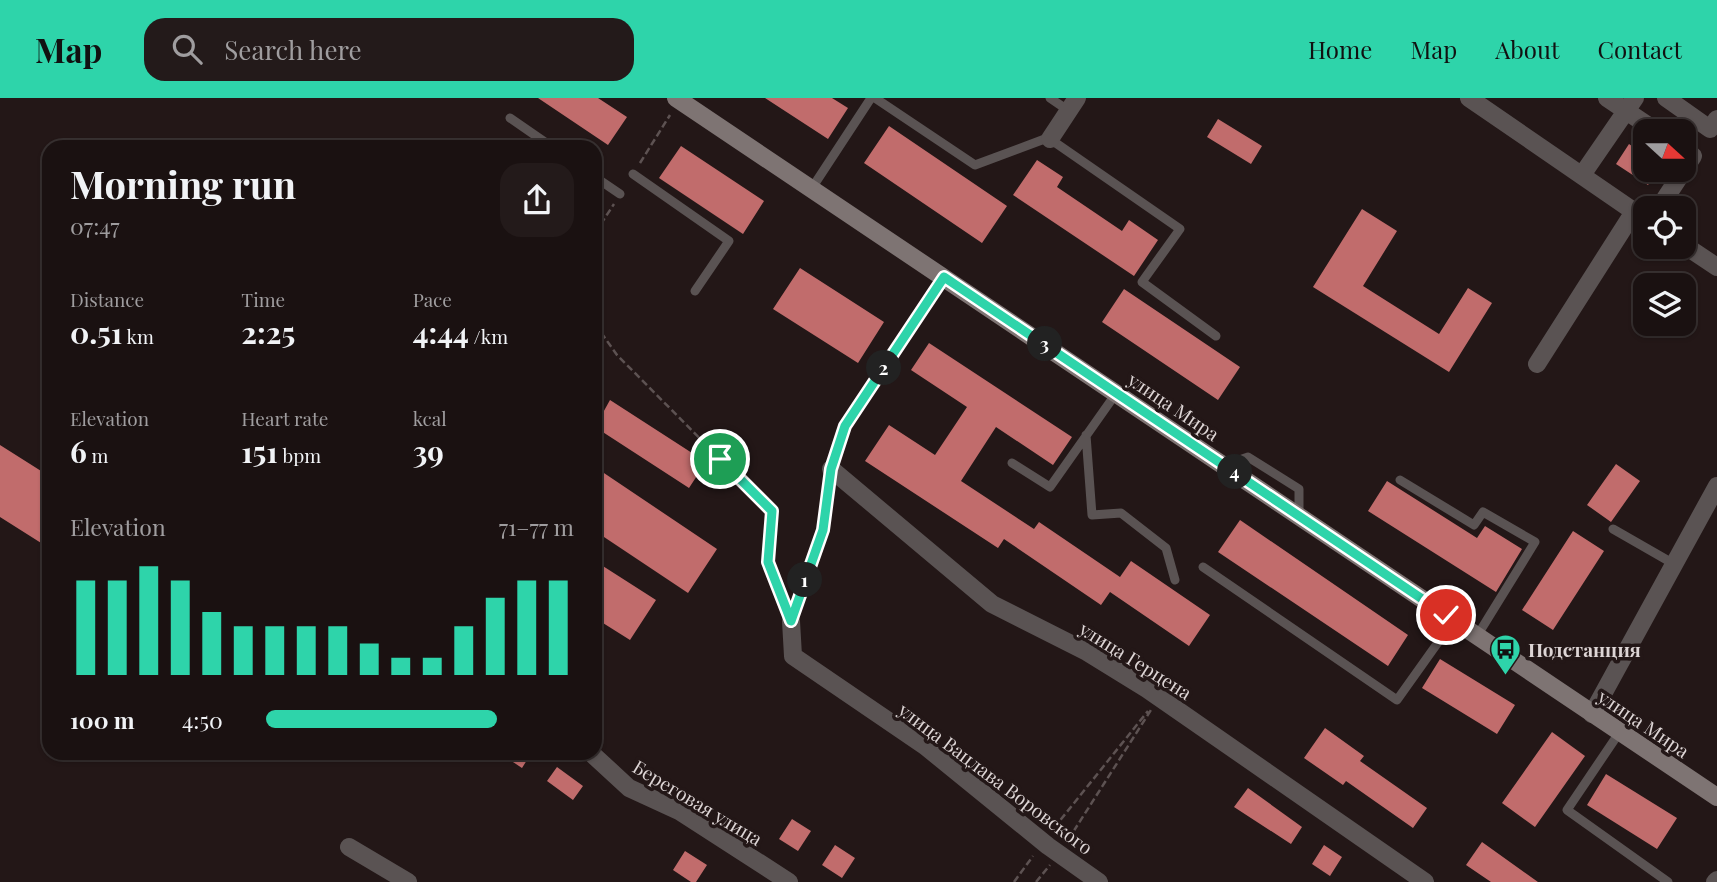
<!DOCTYPE html>
<html lang="en">
<head>
<meta charset="utf-8">
<style>
	:root { --surface:#1a1111; --page:#231a1a; --text:#f1f3f6; --muted:#9f9d9f; --line:#383131; --accent:#2ed4aa }
	body { margin:0; font-family:"Playfair Display",serif; background:var(--page); color:var(--text); height:100vh; display:flex; flex-direction:column; font-size:26px; white-space:nowrap }
	* { box-sizing:border-box; margin:0 }
	p { font-size:23px; color:var(--muted) }
	.icon { flex:none; width:38px; height:38px; fill:none; stroke:currentColor; stroke-width:2; stroke-linecap:round; stroke-linejoin:round }
	.map { position:relative; flex:1; overflow:hidden }
	.panel { position:absolute; left:42px; top:42px; width:560px; height:620px; display:flex; flex-direction:column; background:var(--surface); border-radius:21px; box-shadow:0 2px 5px #0004,0 0 0 2px var(--line) }
	.panel>* { flex:none }
	.needle { width:46px; rotate:111deg }
	.tools { position:absolute; left:1633px; top:21px; display:grid; gap:14px }
	.tools a { display:grid; place-items:center; width:63px; height:63px; border-radius:14px; background:var(--surface); box-shadow:0 2px 5px #0004,0 0 0 2px var(--line); font-size:35px }
	.pin { position:absolute; display:grid; place-items:center; width:60px; height:60px; color:#fff; margin:-30px; border:4px solid #fff; border-radius:50%; box-shadow:0 2px 7px #0007 }
	.km { position:absolute; width:35px; height:35px; margin:-18px; border-radius:50%; background:#222; color:#fff; font-size:19px; line-height:35px; text-align:center }
	.round { display:grid; place-items:center; flex:none; width:74px; height:74px; border-radius:21px; background:var(--page) }
	.headline { display:flex; align-items:center; justify-content:space-between; height:119px; padding:0 28px }
	h1 { font-size:38px; font-weight:700; line-height:52px }
	.metrics { display:grid; grid-template-columns:repeat(3,1fr); gap:10px; height:119px; padding:7px 28px }
	.metrics div { display:grid; align-content:center }
	.metrics b { font-size:30px; font-weight:700 }
	.metrics small { font-size:19px; font-weight:400 }
	.metrics p { font-size:19px }
	.chart { height:196px; padding:14px 28px }
	.chart p { display:flex; justify-content:space-between }
	.chart svg { width:100%; height:126px; margin-top:7px; stroke:var(--accent); stroke-width:6 }
	ul { padding:0 28px; list-style:none; font-size:23px }
	li { display:grid; grid-template-columns:112px 84px 1fr; align-items:center; height:52px }
	li i { height:18px; border-radius:9px; background:var(--accent) }
	header { display:flex; align-items:center; gap:42px; box-sizing:border-box; height:98px; padding:0 35px; background:var(--accent); color:#111 }
	header strong { font-size:33px }
	nav { display:flex; gap:38px; margin-inline-start:auto; font-size:24px }
	.search { width:490px; height:63px; background:var(--page); display:flex; align-items:center; gap:18px; box-sizing:border-box; padding:0 24px; border-radius:21px; color:var(--muted); font-size:26px }
	.map>svg:first-child { display:block }
</style>
</head>
<body>
<header>
<strong>Map</strong>
<div class="search"><svg class="icon" aria-label="search" viewBox="0 0 24 24"><circle cx="10" cy="10" r="6"/><path d="M15 15l6 6"/></svg>Search here</div>
<nav><a>Home</a><a>Map</a><a>About</a><a>Contact</a></nav>
</header>
<div class="map">
<svg width="1717" height="784" viewBox="0 0 1717 784">
	<rect width="100%" height="100%" fill="#231717"/>
	<path fill="#c16c6c" d="M538,0h60l29,19 -19,28z
		M765,0h67l16,10 -20,31z
		M1218,21l44,27 -11,18 -44,-27z
		M889,28l118,80 -25,37 -118,-80z
		M1629,46l16,11v15h13l-10,15 -32,-21z
		M681,48l83,55 -21,33 -84,-56z
		M1037,62l26,17 -6,10 65,44 7,-11 29,20 -24,36 -121,-81z
		M1362,111l35,22 -34,55 76,48 29,-46 24,15 -43,69 -136,-85z
		M800,170l84,54 -26,41 -85,-54z
		M1124,191l116,78 -22,33 -116,-78z
		M929,245l143,94 -19,28 -57,-38 -35,54 73,48 5,-7 81,55 11,-16 79,54 -21,31 -79,-54 -9,13 -97,-66 -6,9 -133,-87 24,-36 46,30 32,-48 -56,-37z
		M610,302l96,62 -17,26 -94,-61z
		M0,347l49,31v72l-49,-31z
		M1616,366l24,17 -29,41 -24,-17z
		M595,369l122,82 -29,44 -93,-62z
		M1387,383l90,57 8,-12 37,23 -26,43 -128,-81z
		M1240,422l168,115 -20,31 -170,-114z
		M1573,433l31,20 -51,79 -31,-20z
		M595,463l61,39 -26,40 -35,-22z
		M1440,561l75,46 -18,29 -75,-46z
		M1325,630l39,28 -4,5 67,47 -14,20 -67,-47 -3,4 -39,-27z
		M1552,634l33,24 -50,71 -33,-24z
		M498,654h34l-10,16z
		M557,669l26,19 -10,14 -26,-19z
		M1606,676l71,44 -20,31 -70,-44z
		M1248,690l54,39 -11,17 -57,-37z
		M792,721l19,12 -13,20 -19,-12z
		M1482,744l56,40h-47l-25,-17z
		M835,747l20,13 -13,20 -20,-13z
		M1324,747l18,12 -12,19 -18,-12z
		M685,753l22,14 -11,17h-5l-18,-12z"/>
	<g fill="none" stroke-linecap="round" stroke-linejoin="round">
		<path stroke="#5d5252" stroke-width="2.5" stroke-dasharray="7 3.5" stroke-linecap="butt" d="M640,65l30,-48
			M595,135l19,-29
			M595,226l22,31 155,156 -4,51 18,46
			M795,509l28,-77 5,-40
			M1054,730l94,-117
			M1068,742l83,-130
			M1014,784l19,-26
			M1036,784l14,-17"/>
		<path stroke="#5a5353" stroke-width="9" d="M875,0l100,67 75,-28
			M1050,0l19,13
			M510,20l42,29
			M1050,41l130,90 -38,53 74,54
			M633,76l96,67 -34,50
			M595,79l25,17
			M812,90l59,-90
			M1086,337l6,80 29,-2 45,35 9,32
			M1012,365l38,24 67,-95
			M1225,367l23,-8 51,32v26
			M831,371l14,-43 100,-149
			M1400,382l74,45 9,-13 52,30 -58,94
			M1613,431l61,35
			M1203,469l194,133 57,-80
			M1619,635l-52,77 101,72"/>
		<path stroke="#5a5353" stroke-width="18" d="M1469,0l176,121
			M1607,0l49,33
			M1666,0l44,31 7,-10
			M1050,41l27,-41
			M1582,77l53,-77
			M1659,110l34,-52 -9,-6
			M1684,147l33,22
			M1537,266l98,-154
			M831,371l161,135 95,48 60,37 278,193
			M791,523l2,35 132,90 123,100 51,36
			M1592,616l125,-228
			M590,654l39,36 50,23 110,71
			M349,749l59,35
			M1715,784l2,-2"/>
		<path stroke="#7e7473" stroke-width="18" d="M676,0l1041,699"/>
	</g>
	<g fill="none" stroke-linecap="round" stroke-linejoin="round">
		<defs>
			<path id="route" d="M720,361l52,52 -4,51 23,59 32,-91 8,-61 14,-43 99,-149 502,338"/>
		</defs>
		<use href="#route" stroke="#fff" stroke-width="14"/>
		<use href="#route" stroke="#2ed4aa" stroke-width="9"/>
	</g>
	<defs>
		<symbol id="bus-pin" viewBox="-11 -11 22 30"><path d="M0 17L-7.5 6A9.5 9.5 0 1 1 7.5 6Z" fill="#2ed4aa" stroke="#231717"/><path d="M-5-6H5V4H4V6H2V4H-2V6H-4V4H-5ZM-3.5-4V0h7V-4ZM-3.5 1.2v1.5H-2V1.2ZM2 1.2v1.5H3.5V1.2Z" fill="#111"/></symbol>
	</defs>
	<g fill-rule="evenodd">
		<use href="#bus-pin" x="1488" y="534" width="35" height="47"/>
	</g>
	<g text-anchor="middle" dominant-baseline="central" stroke-width="7" stroke-linejoin="round" paint-order="stroke">
		<g font-size="19" fill="#ddd5d5" stroke="#231717">
			<text transform="translate(1174 308) rotate(34)">улица Мира</text>
			<text transform="translate(1136 562) rotate(32)">улица Герцена</text>
			<text transform="translate(1644 625) rotate(34)">улица Мира</text>
			<text transform="translate(996 680) rotate(37)">улица Вацлава Воровского</text>
			<text transform="translate(698 704) rotate(31)">Береговая улица</text>
		</g>
		<g font-size="19" font-weight="bold" fill="#ddd5d5" stroke="#231717" text-anchor="start">
			<text x="1528" y="551">Подстанция</text>
		</g>
	</g>
</svg>
<div class="tools">
<a><svg class="needle" viewBox="-14 -14 28 28"><path d="M0-13l5 13h-10z" fill="#e53935"/><path d="M0 13l5-13h-10z" fill="#9f9d9f"/></svg></a>
<a><svg class="icon" aria-label="locate" viewBox="0 0 24 24"><circle cx="12" cy="12" r="6"/><path d="M12 2v4M12 18v4M2 12h4M18 12h4"/></svg></a>
<a><svg class="icon" aria-label="layers" viewBox="0 0 24 24"><path d="M12 4l9 5-9 5-9-5zM3 14l9 5 9-5"/></svg></a>
</div>
<div class="pin" style="left:720px;top:361px;background:#1e9e55"><svg class="icon" aria-label="arrive" viewBox="0 0 24 24"><path d="M6 21V4h12l-3 4 3 4H6"/></svg></div>
<div class="pin" style="left:1446px;top:517px;background:#d93025"><svg class="icon" aria-label="check" viewBox="0 0 24 24"><path d="M5 12l5 5 9-10"/></svg></div>
<b class="km" style="left:805px;top:482px">1</b>
<b class="km" style="left:884px;top:270px">2</b>
<b class="km" style="left:1045px;top:246px">3</b>
<b class="km" style="left:1235px;top:374px">4</b>
<section class="panel">
<div class="headline"><div><h1>Morning run</h1><p>07:47</p></div><a class="round"><svg class="icon" aria-label="share" viewBox="0 0 24 24"><path d="M12 15V3M7 8l5-5 5 5M5 13v7h14v-7"/></svg></a></div>
<div class="metrics">
<div><p>Distance</p><b>0.51<small> km</small></b></div>
<div><p>Time</p><b>2:25</b></div>
<div><p>Pace</p><b>4:44<small> /km</small></b></div>
</div>
<div class="metrics">
<div><p>Elevation</p><b>6<small> m</small></b></div>
<div><p>Heart rate</p><b>151<small> bpm</small></b></div>
<div><p>kcal</p><b>39</b></div>
</div>
<div class="chart"><p><span>Elevation</span>71–77 m</p>
<svg viewBox="0 0 160 44" preserveAspectRatio="none"><path d="M5 44V11M15 44V11M25 44V6M35 44V11M45 44V22M55 44V27M65 44V27M75 44V27M85 44V27M95 44V33M105 44V38M115 44V38M125 44V27M135 44V17M145 44V11M155 44V11"/></svg>
</div>
<ul>
<li><b>100 m</b>4:50<i style="width:75%"></i></li>
</ul>
</section>
</div>
</body>
</html>
